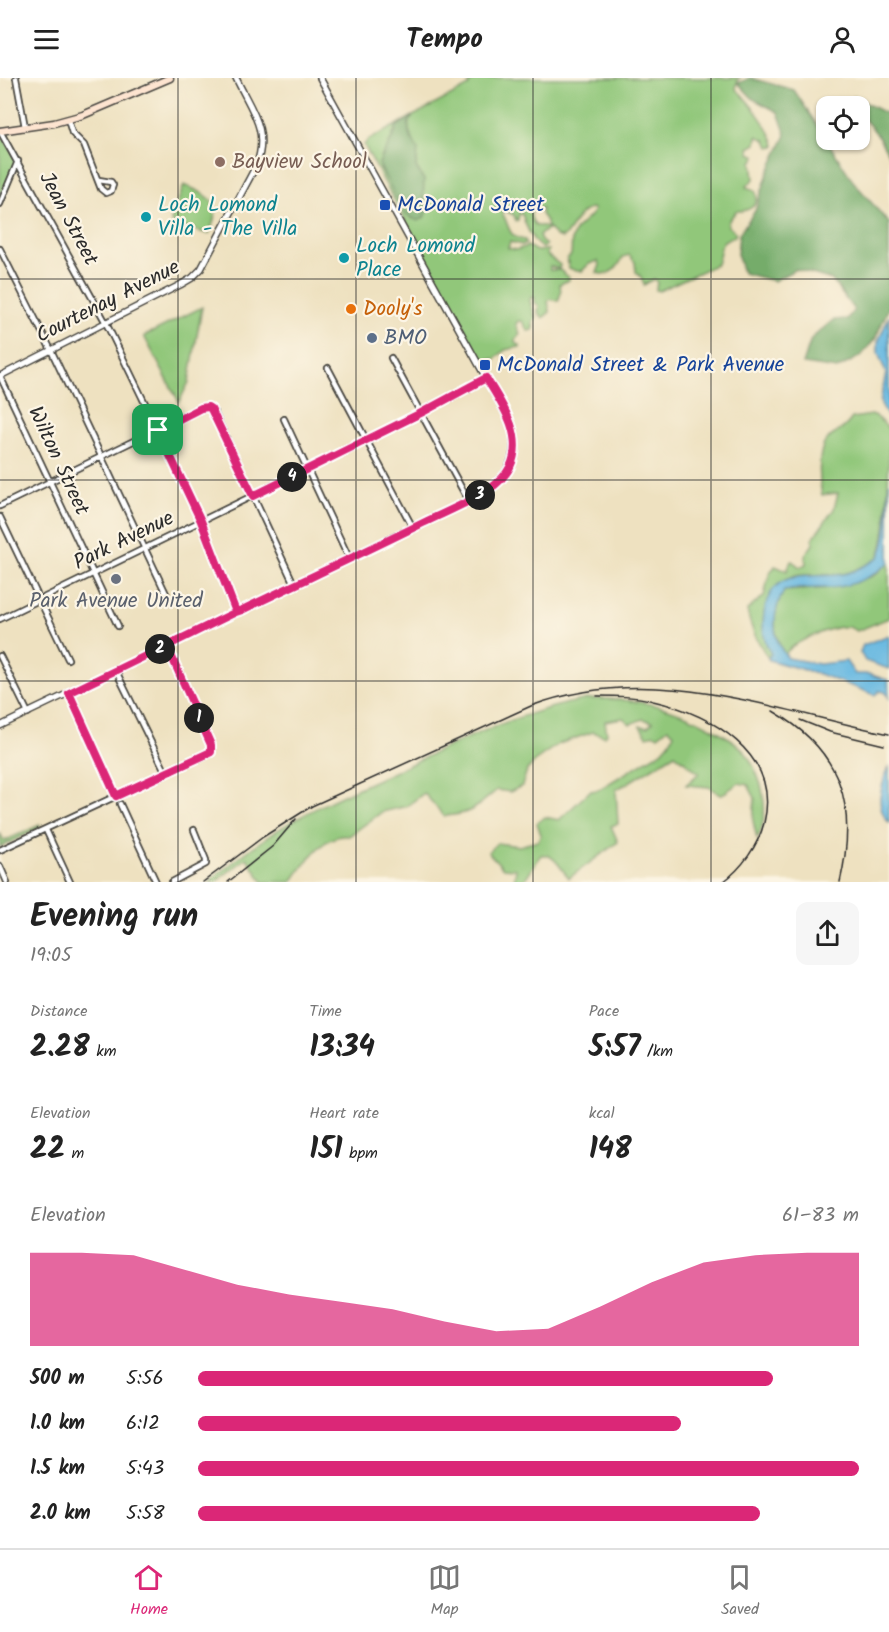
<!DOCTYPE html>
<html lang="en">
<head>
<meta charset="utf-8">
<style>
	:root { --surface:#fff; --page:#f6f6f6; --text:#222; --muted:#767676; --line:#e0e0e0; --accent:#db2777 }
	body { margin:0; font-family:Kalam,sans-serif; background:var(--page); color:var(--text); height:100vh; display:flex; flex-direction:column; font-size:22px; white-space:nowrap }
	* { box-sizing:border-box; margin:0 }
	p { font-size:20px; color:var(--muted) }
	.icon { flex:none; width:33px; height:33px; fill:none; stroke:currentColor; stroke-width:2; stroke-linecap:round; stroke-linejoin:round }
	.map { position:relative; height:804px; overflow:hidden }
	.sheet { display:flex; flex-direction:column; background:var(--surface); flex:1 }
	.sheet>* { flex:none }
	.fabs { position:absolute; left:816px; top:18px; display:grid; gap:12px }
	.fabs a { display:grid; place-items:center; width:54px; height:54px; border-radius:12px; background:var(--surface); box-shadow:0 2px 4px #0004; font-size:30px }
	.pin { position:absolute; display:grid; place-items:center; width:51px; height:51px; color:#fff; margin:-26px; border-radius:12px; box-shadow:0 3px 9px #0006 }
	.km { position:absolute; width:30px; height:30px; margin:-15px; border-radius:50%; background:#222; color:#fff; font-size:16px; line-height:30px; text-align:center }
	.round { display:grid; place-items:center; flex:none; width:63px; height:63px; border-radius:12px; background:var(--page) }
	.summary { display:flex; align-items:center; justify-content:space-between; height:102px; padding:0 30px }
	h1 { font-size:33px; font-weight:700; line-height:45px }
	.stats { display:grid; grid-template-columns:repeat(3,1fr); gap:9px; height:102px; padding:6px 30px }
	.stats div { display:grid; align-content:center }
	.stats b { font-size:30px; font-weight:700 }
	.stats small { font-size:16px; font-weight:400 }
	.stats p { font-size:16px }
	.chart { height:168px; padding:12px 30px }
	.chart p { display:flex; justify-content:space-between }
	.chart svg { width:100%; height:108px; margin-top:6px; fill:var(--accent); opacity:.7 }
	ul { padding:0 30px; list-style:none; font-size:20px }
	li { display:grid; grid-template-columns:96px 72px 1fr; align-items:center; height:45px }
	li i { height:15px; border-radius:8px; background:var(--accent) }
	header { display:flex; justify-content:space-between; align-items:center; height:78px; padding:0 30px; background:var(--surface); font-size:27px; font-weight:700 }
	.menu { display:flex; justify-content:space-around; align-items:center; height:84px; border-top:2px solid var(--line); background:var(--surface); font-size:16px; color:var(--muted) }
	.menu a { display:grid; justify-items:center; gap:3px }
	.menu .active { color:var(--accent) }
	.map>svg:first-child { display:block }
</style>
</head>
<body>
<header><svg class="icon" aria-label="menu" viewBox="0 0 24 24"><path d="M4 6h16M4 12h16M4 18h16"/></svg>Tempo<svg class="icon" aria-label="person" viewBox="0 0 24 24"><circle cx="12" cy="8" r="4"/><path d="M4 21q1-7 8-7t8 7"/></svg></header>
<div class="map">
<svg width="889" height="804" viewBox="0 0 889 804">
	<rect width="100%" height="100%" fill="#fcf5e5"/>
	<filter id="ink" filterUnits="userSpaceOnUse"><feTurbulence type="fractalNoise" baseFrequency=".0167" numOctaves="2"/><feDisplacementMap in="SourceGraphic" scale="12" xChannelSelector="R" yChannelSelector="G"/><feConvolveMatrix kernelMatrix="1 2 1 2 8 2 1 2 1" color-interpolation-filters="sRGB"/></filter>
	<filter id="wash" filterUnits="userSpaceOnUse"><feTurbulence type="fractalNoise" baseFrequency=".008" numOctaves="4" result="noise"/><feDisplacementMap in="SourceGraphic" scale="24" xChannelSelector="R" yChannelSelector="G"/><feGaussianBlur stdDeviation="1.35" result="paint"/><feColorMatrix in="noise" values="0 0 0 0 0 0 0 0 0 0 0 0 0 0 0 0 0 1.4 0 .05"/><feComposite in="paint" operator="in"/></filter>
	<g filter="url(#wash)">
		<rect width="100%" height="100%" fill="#eee1c0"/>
		<path fill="#91c77a" stroke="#5e7952" stroke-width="1.5" fill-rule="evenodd" d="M477,0h264h-3l-2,11c10,8 39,46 39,57l-6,1 -3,-7 -9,-4 -1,8 -7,4 1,5 6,3 -4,6 2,17 -8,8 9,3c6,15 -6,22 -19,21l-8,11v4l8,7 -2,4c-19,4 -11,13 -17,27l-58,27 -3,-1 1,-9 -3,-2 -10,6 -3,-8 -5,-5 -1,-10 -6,-7 -6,2c-5,11 -14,20 -26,16l3,-8 -2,-4 -9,3 -7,7h-6l-7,-3 -2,-9 4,-4c1,-6 0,-11 1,-16 2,-14 17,-18 22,-29l-2,-2c-19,6 -18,23 -30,30l-6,-2 -9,-9 -1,-6 -5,-7 1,-6 -11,3c-2,4 2,13 6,15h7l3,3 -8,7 2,5 5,4 -3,3c-10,-3 -18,-24 -21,-34h-3l-1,6 -2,1 -2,-6 -11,-5 -1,3c8,12 5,25 23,27l1,3 -4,2 -12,-3 -2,6 8,2 12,-4 8,5 12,-1 -1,5 13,10 -1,4 -9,-3v4h10l9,8v2l-9,4 1,9 -3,8 -8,-2 -2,3 2,10 -7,6 -5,-6 1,-5 -5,-6 1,-3 -4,-1 -1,4 6,18 -3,2v9l-5,1 -6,-10h-4l-2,3 4,10 -5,6v3l5,2v2l-15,3 -10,9h-10l-1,5 -120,-219 4,-5 101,-54v-3zM411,39c-7,17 4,19 6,35 1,4 0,10 -1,15l4,6 6,39 -14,7 -10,-11 -6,-15 -16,-24 1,-12 7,-10 8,-20z
			M0,53l18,30 -18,43z
			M184,107c28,11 39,18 25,49l-36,-10 -2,-4z
			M202,229l-13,75 -10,20 -35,-66z
			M872,337h3l14,14c0,24 0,115 -12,130 -10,5 -23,13 -34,15 -17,3 -41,-3 -56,5 -25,14 -30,51 -16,75l-3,4c-10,-16 -18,-30 -21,-48l17,-14 5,-21 6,-9 12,5 3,-8 2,-2 8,6 6,-3 -1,-8 8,-12v-6l21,-29 4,-16 -16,2c-3,-13 -5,-45 5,-55 9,-9 17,-9 25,-22z
			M889,485v55l-32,13c-3,-1 -5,-3 -9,-4 -13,-2 -57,15 -63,28 -13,-21 -13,-43 -1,-64l47,-3 42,-12z
			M588,621c45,-2 85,7 124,29 11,6 25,14 33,24 8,11 12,21 16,33 5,17 5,38 -4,54l-4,-18 2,-23 -7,-13 -9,-2 -18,12 -12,-8 -23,-2 13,-12 -24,-19 -59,36 2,34 -7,2 7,16 -49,36c-8,-9 -15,-25 -28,-23l-18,27h-9l2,-13 -13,-1 -15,-16 9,-9 22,3 19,-5 3,-6 -4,-12 8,-6 14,3 31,-29 8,-1 64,-39 7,-8 5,-9 -6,-6 -10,8 -3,-2 -8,2 -7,-10 7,1 6,-5 -10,-3 -13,5 -7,-6 -18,3 2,13 -3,2 -11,-4 -34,12 -18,12 -14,14 -5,16 -12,6 -13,-2c-22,18 -24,24 -53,26l-20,-23 -17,13 -25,6 -33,24c-26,-3 -44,27 -57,46h-29l-16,-24 -32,24h-7c24,-19 47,-38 73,-54 42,-26 88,-44 132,-65 56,-27 114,-53 175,-64z
			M40,747v3l-40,19v-14l4,8z"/>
		<path fill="#74ac6a" stroke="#506c4a" stroke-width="1.5" d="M750,0l44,12 59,91 36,42v84l-14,32 -14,17 -24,13 -34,-5 8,-25 22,-19 14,-1 7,-9 -22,-30 -36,-11 -22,12 -31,-8 -6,-19 2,-20 16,-23 13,-38 18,-38 -8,-23 -25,-13 -15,-16z
			M854,19l35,18v40l-13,-22 -16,-19v-8h-7z
			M413,38l-5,8 1,10 9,16 -2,17 8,13 -1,21 3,11 -2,6 -6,3c-4,-2 -8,-4 -12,-7 -3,-4 -27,-47 -27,-51l16,-30 1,-6z"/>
		<path fill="#66b8e1" stroke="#487286" stroke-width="1.5" d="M889,238v103l-9,-17 6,-29 -8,-20v-11z
			M889,404v81c-18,15 -38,24 -61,25 -15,0 -30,-1 -44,3 -12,21 -14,48 4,67l32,6 26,-3 9,13h13l20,6 1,18 -4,-6 -6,-1v1l-4,3 -56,-21 -50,-14 -1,-2 3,-4c-8,-14 -9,-26 -7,-41 8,-48 44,-33 79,-39 11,-1 24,-10 34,-15 12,-13 10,-58 12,-77z
			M889,557v34l-24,-8 -5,-9 3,-7z
			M889,687v58c-16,-19 -7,-37 0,-58z"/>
	</g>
	<g filter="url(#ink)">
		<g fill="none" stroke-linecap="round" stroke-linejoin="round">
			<defs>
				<path id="minor" d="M16,0l9,49
					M68,42l4,13 12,12 17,44 5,4 5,-2 2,-6 -2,-3 -12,-2
					M0,53l106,192 52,107 43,91 35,91
					M0,126l18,-43
					M0,171l51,101 119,252
					M391,280l77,142
					M328,290l85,160
					M0,298l118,250
					M284,341l65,139
					M0,428l201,-98 7,-1 6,5 80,172
					M0,439l68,142
					M0,541l367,-179 119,-61
					M0,578l28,57
					M116,593l50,102
					M69,615l47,103
					M120,726l36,78
					M46,752l24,52
					M0,772l211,-98v-7l-44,-99
					M0,788l7,16
					M172,804l34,-18v-4l-12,-30"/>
				<path id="tertiary" d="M0,298l180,-91 12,-7 9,-9 55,-103c14,-36 -5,-56 -20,-88
					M0,648l483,-232c27,-17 36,-41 28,-71l-191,-345"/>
				<path id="secondary" d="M0,53l54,-8 29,-8 87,-37"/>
			</defs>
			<use href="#minor" stroke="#484641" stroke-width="8"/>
			<use href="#tertiary" stroke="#484641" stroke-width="8"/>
			<use href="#secondary" stroke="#484641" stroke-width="9"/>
			<use href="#minor" stroke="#fff" stroke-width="4.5"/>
			<use href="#tertiary" stroke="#fff" stroke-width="5"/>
			<use href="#secondary" stroke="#fde4d0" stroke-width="6"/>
			<path stroke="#2b2b2b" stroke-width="1.5" d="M597,618c19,0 38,0 56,5 57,13 128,52 111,122 -6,23 -22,45 -41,59
				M773,633c69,40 85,95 67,171
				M800,642l30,12 54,13
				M203,804l60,-45 49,-31 219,-100c121,-45 238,3 358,28
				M228,804l45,-36 23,-27"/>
		</g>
	</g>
	<g fill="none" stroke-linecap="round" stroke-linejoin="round" filter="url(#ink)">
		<defs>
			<path id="route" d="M158,352l43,91 35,91 -69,34 44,99v7l-95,44 -47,-103 167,-81 6,-2c60,-29 121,-57 181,-87 20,-10 48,-21 65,-33 9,-6 17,-13 22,-23 15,-31 -8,-63 -24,-89l-65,35 -168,83 -42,-87 -3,-2 -7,1 -43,22"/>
		</defs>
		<use href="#route" stroke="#fff" stroke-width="12"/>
		<use href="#route" stroke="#db2777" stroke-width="8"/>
	</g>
	<path fill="none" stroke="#2b2b2b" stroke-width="1.5" stroke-opacity="0.55" d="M178,0v804M356,0v804M533,0v804M711,0v804M0,201h889M0,402h889M0,603h889"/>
	<circle fill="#8d6e63" stroke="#fcf5e5" stroke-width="2" cx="220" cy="84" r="6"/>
	<g fill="#1a4fb4" stroke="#fcf5e5" stroke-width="2">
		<rect x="379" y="121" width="12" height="12" rx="3"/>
		<rect x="479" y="281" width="12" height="12" rx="3"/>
	</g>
	<g fill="#0f9aa8" stroke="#fcf5e5" stroke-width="2">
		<circle cx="146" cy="139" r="6"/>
		<circle cx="344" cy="180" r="6"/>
	</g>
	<circle fill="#e8710a" stroke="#fcf5e5" stroke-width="2" cx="351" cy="231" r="6"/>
	<circle fill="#5c6f8a" stroke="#fcf5e5" stroke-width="2" cx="372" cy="260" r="6"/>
	<circle fill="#6b7280" stroke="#fcf5e5" stroke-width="2" cx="116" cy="501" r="6"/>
	<g text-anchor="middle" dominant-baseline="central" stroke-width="4.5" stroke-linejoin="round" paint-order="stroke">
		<g font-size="21" fill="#785e54" stroke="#fcf5e5" text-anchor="start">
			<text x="232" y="84">Bayview School</text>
		</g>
		<g font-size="21" fill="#0d838f" stroke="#fcf5e5" text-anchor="start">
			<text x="158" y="127">Loch Lomond<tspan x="158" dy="24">Villa - The Villa</tspan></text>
			<text x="356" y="168">Loch Lomond<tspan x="356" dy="24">Place</tspan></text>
		</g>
		<g font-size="21" fill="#164399" stroke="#fcf5e5" text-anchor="start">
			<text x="397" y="127">McDonald Street</text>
			<text x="497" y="287">McDonald Street &amp; Park Avenue</text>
		</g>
		<g font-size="21" fill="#2b2b2b" stroke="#fcf5e5">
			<text transform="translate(68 141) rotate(62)">Jean Street</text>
			<text transform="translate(108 224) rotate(-27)">Courtenay Avenue</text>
			<text transform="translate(58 383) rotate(65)">Wilton Street</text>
			<text transform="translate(124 463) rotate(-26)">Park Avenue</text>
		</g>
		<g font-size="21" fill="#c56008" stroke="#fcf5e5" text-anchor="start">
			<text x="363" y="231">Dooly's</text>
		</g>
		<g font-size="21" fill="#4e5e75" stroke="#fcf5e5" text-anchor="start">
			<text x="384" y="260">BMO</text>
		</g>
		<g font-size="21" fill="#5b616d" stroke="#fcf5e5">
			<text x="116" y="523">Park Avenue United</text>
		</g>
	</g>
</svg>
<div class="fabs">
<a><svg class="icon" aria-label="locate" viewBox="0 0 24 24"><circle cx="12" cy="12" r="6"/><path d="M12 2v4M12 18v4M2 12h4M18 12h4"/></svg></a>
</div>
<div class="pin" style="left:158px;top:352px;background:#1e9e55"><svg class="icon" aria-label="arrive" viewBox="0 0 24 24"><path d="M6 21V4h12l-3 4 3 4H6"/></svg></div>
<b class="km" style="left:199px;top:640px">1</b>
<b class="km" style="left:160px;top:571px">2</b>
<b class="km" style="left:480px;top:417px">3</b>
<b class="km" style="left:292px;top:399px">4</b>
</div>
<section class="sheet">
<div class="summary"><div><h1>Evening run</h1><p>19:05</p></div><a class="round"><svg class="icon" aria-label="share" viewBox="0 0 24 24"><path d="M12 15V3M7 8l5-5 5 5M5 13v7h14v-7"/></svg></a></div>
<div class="stats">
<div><p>Distance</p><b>2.28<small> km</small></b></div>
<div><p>Time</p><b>13:34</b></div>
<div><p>Pace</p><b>5:57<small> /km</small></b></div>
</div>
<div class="stats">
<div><p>Elevation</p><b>22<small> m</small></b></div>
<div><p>Heart rate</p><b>151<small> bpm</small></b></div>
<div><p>kcal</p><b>148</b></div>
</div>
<div class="chart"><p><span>Elevation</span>61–83 m</p>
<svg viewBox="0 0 160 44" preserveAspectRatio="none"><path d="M0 44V6L10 6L20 7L30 13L40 19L50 23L60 26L70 29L80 34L90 38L100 37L110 28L120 18L130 10L140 7L150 6L160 6V44z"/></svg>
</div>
<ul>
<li><b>500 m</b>5:56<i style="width:87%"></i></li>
<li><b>1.0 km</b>6:12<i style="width:73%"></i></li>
<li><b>1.5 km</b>5:43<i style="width:100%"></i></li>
<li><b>2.0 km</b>5:58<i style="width:85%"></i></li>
</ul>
</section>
<nav class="menu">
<a class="active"><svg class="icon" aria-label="home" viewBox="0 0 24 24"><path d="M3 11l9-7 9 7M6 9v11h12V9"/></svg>Home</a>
<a><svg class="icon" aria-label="map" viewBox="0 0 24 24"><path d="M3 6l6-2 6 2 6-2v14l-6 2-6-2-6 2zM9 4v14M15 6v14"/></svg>Map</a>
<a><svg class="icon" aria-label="saved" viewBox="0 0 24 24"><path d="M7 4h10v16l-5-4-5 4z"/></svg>Saved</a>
</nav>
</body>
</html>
